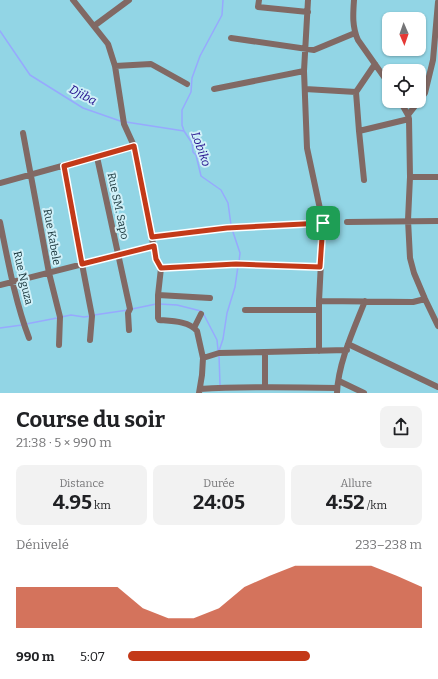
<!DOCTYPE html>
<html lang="fr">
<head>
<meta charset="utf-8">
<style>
	:root { --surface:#fff; --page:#f2f2f2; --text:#202124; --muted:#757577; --accent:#c33918 }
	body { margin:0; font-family:Bitter,serif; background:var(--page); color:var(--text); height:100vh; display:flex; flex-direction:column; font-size:15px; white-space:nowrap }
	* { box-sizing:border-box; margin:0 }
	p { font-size:13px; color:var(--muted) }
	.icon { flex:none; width:22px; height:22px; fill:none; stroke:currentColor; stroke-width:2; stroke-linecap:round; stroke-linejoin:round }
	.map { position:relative; height:393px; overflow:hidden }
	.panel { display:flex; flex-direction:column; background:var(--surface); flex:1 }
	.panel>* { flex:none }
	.needle { width:26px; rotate:178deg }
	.tools { position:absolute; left:382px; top:12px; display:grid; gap:8px }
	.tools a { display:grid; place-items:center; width:44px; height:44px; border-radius:8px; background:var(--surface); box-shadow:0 1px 3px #0004; font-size:20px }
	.pin { position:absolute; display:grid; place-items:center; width:34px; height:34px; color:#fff; margin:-17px; border-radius:8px; box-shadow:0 2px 6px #0006 }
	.round { display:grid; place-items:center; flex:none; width:42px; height:42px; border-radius:8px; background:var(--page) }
	.overview { display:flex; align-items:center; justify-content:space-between; height:68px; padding:0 16px }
	h1 { font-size:22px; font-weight:700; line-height:30px }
	.figures { display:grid; grid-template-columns:repeat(3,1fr); gap:6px; height:68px; padding:4px 16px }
	.figures div { display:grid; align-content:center; border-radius:8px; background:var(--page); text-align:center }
	.figures b { font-size:20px; font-weight:700 }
	.figures small { font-size:11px; font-weight:400 }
	.figures p { font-size:11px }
	.chart { height:112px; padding:8px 16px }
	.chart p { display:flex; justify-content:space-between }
	.chart svg { width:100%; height:72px; margin-top:4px; fill:var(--accent); opacity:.7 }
	ul { padding:0 16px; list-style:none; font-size:13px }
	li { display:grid; grid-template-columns:64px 48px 1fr; align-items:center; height:30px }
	li i { height:10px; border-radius:5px; background:var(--accent) }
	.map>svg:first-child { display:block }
</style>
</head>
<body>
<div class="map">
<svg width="438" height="393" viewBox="0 0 438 393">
	<rect width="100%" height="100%" fill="#92d5e5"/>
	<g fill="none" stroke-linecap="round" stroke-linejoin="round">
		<path stroke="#97a9fe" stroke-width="1.5" d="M223,0l-1,15 -22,41 -8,22 -1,14 -9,18v15l2,6 8,12 1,9 3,3 5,21 20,14 7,13 3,22
			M0,31l30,44 53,33 40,14
			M126,122l58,9
			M232,229l8,24 -1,9
			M159,304l18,1 24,6
			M132,309l24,-5
			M203,313l14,27 1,10
			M94,315l34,-5
			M61,317l10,-2 13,2 7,-1
			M26,324l31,-6
			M0,328l22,-3
			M219,351l4,-12 4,-26 8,-26 3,-21
			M219,355l1,30"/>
		<path stroke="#816964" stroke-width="6" d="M73,0l35,44 7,22 9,58 10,22 22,113 5,9 -3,27v23l1,2c12,1 30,1 38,11l6,27 -1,17 -3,18
			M259,0l-1,7 50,5
			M308,0l-4,71 3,77 16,75 -4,78v50
			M354,0c-1,14 -2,27 4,40l31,44
			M94,26l35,-26
			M231,38l83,12 41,-17
			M115,66l36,-2 36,20
			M214,89l90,-18
			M305,89l51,3
			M400,101l8,14 1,4 1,58 -2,43 2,38 4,15 11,26 13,27
			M419,101l6,-8 8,-33 5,-58
			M408,115l11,-14
			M359,131l50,-12
			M23,133l26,140 11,44 -1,28
			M97,157l33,152 -2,4 1,17
			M64,166l18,98 10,52 -2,24
			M410,177h28
			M364,180l-5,-49 -3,-39 19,-28
			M0,183l134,-37
			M0,222c8,39 15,79 29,116
			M347,222l91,-1
			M152,237l75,-9 96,-5
			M161,268l75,-4 84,3
			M0,285l154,-39
			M158,295l52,3
			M319,301l94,1 12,-3
			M245,310h74
			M194,328l7,-14
			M348,344l90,43
			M203,358l16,-5 128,-3
			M339,381l25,12
			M265,387v-35
			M200,389c45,-3 92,-2 137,-1
			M337,393c1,-30 17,-64 28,-92"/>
	</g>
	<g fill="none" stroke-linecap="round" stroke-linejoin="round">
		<defs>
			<path id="route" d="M134,146l18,91 75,-9 96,-5 -3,44 -84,-3 -75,4 -5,-9 -2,-13 -72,18 -18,-98z"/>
		</defs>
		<use href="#route" stroke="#fff" stroke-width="8"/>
		<use href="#route" stroke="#c33918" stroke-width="5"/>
	</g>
	<g text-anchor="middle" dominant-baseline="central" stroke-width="4" stroke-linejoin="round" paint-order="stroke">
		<g font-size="11" fill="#153137" stroke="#d0f0f8">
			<text transform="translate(118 206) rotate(78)">Rue SM. Sapo</text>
			<text transform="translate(52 237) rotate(80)">Rue Kabele</text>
			<text transform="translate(23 278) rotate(77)">Rue Nguza</text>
		</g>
		<g font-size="12" font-style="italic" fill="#200b8b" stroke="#d0f0f8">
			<text transform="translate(83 95) rotate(28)">Djiba</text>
			<text transform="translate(201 149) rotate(70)">Lobiko</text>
		</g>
	</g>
</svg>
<div class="tools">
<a><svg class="needle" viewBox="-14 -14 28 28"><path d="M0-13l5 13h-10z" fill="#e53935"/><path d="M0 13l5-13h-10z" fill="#757577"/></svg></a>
<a><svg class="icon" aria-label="locate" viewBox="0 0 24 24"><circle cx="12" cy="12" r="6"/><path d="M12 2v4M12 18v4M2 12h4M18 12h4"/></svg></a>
</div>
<div class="pin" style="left:323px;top:223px;background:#1e9e55"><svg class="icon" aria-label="arrive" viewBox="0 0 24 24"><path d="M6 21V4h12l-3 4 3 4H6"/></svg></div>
</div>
<section class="panel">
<div class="overview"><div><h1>Course du soir</h1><p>21:38 · 5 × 990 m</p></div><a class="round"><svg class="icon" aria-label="share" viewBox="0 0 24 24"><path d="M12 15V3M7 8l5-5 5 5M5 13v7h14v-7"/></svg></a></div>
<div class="figures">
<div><p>Distance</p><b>4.95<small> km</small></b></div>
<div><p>Durée</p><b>24:05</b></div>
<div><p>Allure</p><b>4:52<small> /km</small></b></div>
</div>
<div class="chart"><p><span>Dénivelé</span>233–238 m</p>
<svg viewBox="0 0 160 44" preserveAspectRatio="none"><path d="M0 44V19L10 19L20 19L30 19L40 19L50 32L60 38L70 38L80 32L90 19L100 12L110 6L120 6L130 6L140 6L150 12L160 19V44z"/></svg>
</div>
<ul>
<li><b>990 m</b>5:07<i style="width:62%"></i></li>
</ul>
</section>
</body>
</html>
